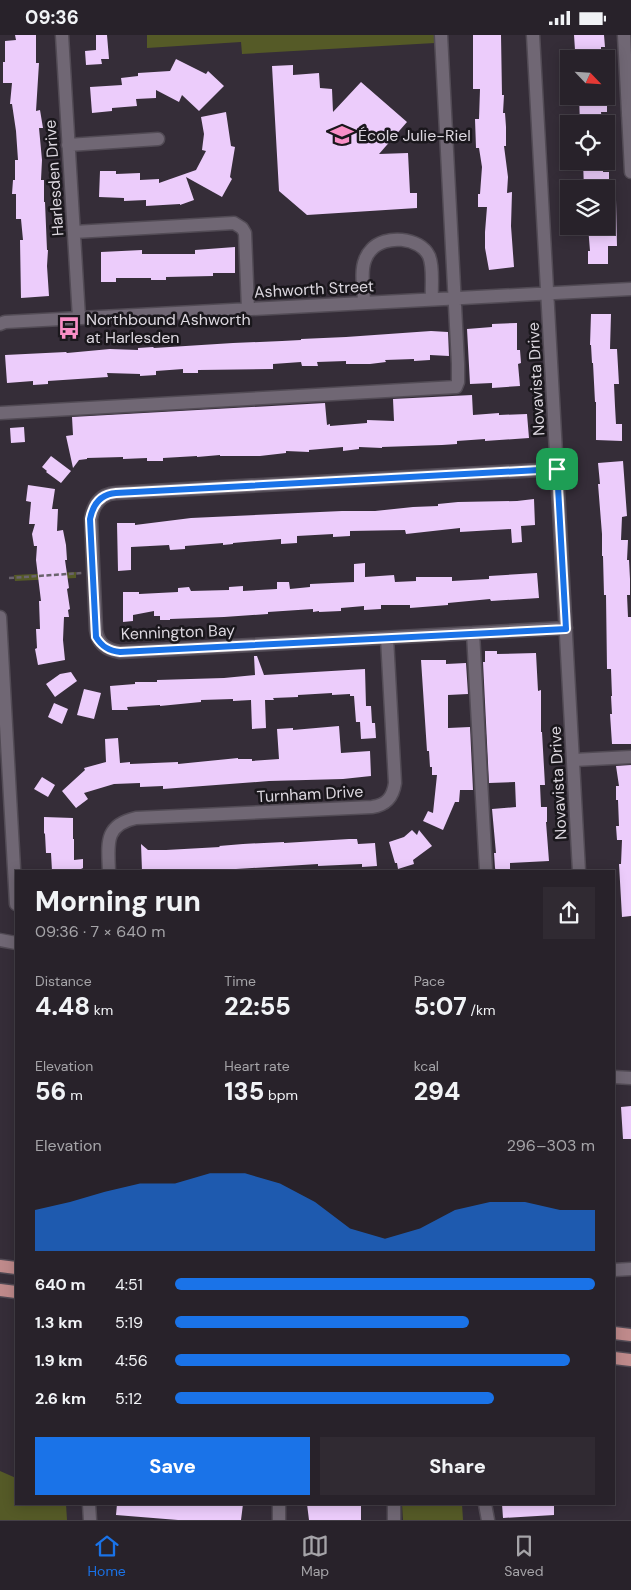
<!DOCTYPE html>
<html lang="en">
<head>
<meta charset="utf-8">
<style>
	:root { --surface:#28222a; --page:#302a32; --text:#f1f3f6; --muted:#a5a4a8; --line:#443f47; --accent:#1a73e8 }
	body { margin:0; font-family:"DM Sans",sans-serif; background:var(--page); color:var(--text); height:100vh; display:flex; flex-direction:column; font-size:19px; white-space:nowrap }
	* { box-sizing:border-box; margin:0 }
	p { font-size:16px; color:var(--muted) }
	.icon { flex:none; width:28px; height:28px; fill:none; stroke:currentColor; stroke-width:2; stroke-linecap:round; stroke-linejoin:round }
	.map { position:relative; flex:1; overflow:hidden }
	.details { position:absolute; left:15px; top:835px; width:600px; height:635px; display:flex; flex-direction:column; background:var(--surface); border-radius:0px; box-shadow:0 2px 12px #0003,0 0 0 1px var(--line) }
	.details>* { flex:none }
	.needle { width:32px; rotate:115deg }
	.buttons { position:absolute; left:560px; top:15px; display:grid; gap:10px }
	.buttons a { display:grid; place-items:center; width:55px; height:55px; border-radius:0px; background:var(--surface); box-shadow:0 2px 12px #0003,0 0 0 1px var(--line); font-size:25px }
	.pin { position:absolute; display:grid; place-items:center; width:42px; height:42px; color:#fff; margin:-21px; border-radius:10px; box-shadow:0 2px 8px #0006 }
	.round { display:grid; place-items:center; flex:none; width:52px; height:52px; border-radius:0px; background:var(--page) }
	.head { display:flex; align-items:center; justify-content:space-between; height:85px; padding:0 20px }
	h1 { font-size:28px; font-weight:800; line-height:38px }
	.stats { display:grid; grid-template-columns:repeat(3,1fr); gap:8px; height:85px; padding:5px 20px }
	.stats div { display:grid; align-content:center }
	.stats b { font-size:25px; font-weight:800 }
	.stats small { font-size:14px; font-weight:400 }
	.stats p { font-size:14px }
	.chart { height:140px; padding:10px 20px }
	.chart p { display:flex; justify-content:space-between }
	.chart svg { width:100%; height:90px; margin-top:5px; fill:var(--accent); opacity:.7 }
	.button { display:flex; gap:10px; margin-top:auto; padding:10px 20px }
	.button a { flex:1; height:58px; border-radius:0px; background:var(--accent); color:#fff; font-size:20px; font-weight:800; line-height:58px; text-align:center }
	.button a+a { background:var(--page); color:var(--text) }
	ul { padding:0 20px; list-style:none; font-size:16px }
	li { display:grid; grid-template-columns:80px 60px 1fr; align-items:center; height:38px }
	li i { height:12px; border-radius:6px; background:var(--accent) }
	.status { display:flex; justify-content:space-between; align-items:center; height:35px; padding:0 25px; background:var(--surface); direction:ltr }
	.status svg { height:14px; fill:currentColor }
	.menu { display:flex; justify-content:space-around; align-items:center; height:70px; border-top:1px solid var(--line); background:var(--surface); font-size:14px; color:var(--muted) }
	.menu a { display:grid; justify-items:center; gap:2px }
	.menu .selected { color:var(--accent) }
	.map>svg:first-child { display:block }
</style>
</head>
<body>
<div class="status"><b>09:36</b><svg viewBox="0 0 49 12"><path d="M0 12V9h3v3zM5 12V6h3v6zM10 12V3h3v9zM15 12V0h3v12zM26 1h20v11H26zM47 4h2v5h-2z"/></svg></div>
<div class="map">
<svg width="631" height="1485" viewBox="0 0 631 1485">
	<rect width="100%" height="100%" fill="#352d38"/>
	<path fill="#555a27" d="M147,0h287l1,8 -193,11 -1,-12 -94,6z
		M76,537v6l-61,3 -1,-6z
		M0,1436l16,7v26h50l1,16h-67z
		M402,1469h60l1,16h-60z"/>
	<path fill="#ecccfb" d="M15,0h21v28h3l-3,48 4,-1 3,18h-4l3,32 -1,20h3v22h1l2,48h1l-1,16 2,30 -28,2 -1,-58h3l-2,-21h-5v-25h-4l1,-14h2v-20h3l-2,-29 -4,-27h-2l2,-21h-9v-21h2v-21l11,-1z
		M96,0h11l2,24h-8l1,5 -16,1 -1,-14 11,-1z
		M473,0h28l1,60h2l-1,18h2l1,14v19h-2l4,31 -1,16 5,-1 -1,34 3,41 -25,3 -4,-22v-16l2,-25h-9v-13h2l2,-27 -3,-19h-3l-1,-29h4l1,-30h-7z
		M574,0h30l1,12h-4v12h-24v-10l-2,1z
		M176,24l30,15 2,-3 16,15 -25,25 -17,-16 -3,7 -23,-12v8l-20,1 1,7 -25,2v3l-20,2 -2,-26 32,-2 -1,-7 17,-2v-3l32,-2z
		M293,30v10l26,-2 1,15 12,1 1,23 28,-30 46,40 -28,32 29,-1 2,40h7v15l-110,7 -28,-24 -7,-125z
		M579,61h28v16h-6l1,12h-22z
		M226,77l5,34 4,1 -5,30 2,2 -10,18 -36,-20 8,23 -14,5v-1l-34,2v-6l-22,1v-3l-25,-1 1,-26h16v3l24,-1v7l19,-1v4l37,-13 10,-19 -4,-1 2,-16 -3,-17z
		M583,126h20v11h6v17h-25z
		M606,165h10l1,46h-9v18h-20v-13h2l-2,-25h18z
		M235,212v26h-22v3l-47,1v3h-15v-2h-35v4h-15v-30l41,-2v4h53v-4z
		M591,279h20l-1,35h7l2,35h-5l1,22 1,18h6v17l-26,-1v-38h-1l-2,-39h-1l-1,-18h-1z
		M517,288v27h3l1,13 -3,1 2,22 -28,2v-5l-22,1 -3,-55 25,-2v-3z
		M431,296l17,1 1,24 -19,-1v5l-16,1v-2l-29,1 1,2 -16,2h-24v-3l-29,1 1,4h-16l-1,-4 -28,2v5l-75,1v3h-15v-4l-27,2v4l-16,1v-2l-33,-1 1,4 -60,4v3l-15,1v-4l-26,2 -2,-28 61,-3 1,1 43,-4 28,1v-2l15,-1 1,1 79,-5 49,-2 19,-1v-1l45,-2z
		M472,360l1,20 26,-2v2l28,-1 2,24 -44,3v-2l-28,2v3l-15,1 -60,2v1l-23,-1v2l-16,2v-4l-34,3v2l-23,-1v2l-26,3h-40v-1l-23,2v-1l-34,2v3h-16v-3l-24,1v-2l-36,1v1l-8,1 -6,8 -7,-32 7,-1 -1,-18 253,-14 2,22 3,-1v2l37,-3v-3l27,1 -1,-22z
		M24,392l1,15 -14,1 -1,-15z
		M51,421l20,15 -10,12 -15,-11 1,-1 -5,-4z
		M623,426l4,55 -5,1 -1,23h7l-1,20h2l1,19v16h-3l1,22h3v127h-19l-2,-30h2l-1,-18h1l-1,-27h-4l-1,-74h-2l-1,-39h-1v-22l-4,-50h2l-2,-21z
		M28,450l27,4 -3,20h6l-1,22 6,-1 3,15 1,15h-2l4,28 -2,1 3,20 -2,1 1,7h-5l-1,23 2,20 -27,5 -3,-16 2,-1 -1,-19h4l-1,-28h2l-5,-41 1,-14h-3l-2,-12 3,-10h-6l2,-22 -5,-1z
		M534,464l1,26 -14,1 1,16 -10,1 -1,-14 -51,3v-4l-54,6 -1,-4 -55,1v5l-17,1v-3l-36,2v7l-16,1v-5l-48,4v1l-10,1v-2l-38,3v3l-15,1 -1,-5 -38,2v23l-13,1 -1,-48h18v2l56,-7 151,-7h33l38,-4 25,-1v-2l20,-2 59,-1z
		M365,528v14l29,-2 1,7 21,-1v-4h36v4l37,-2v-3l48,-3 2,25 -48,3 -1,-2 -42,4v2l-38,3v-3h-29v4l-17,1v-4l-23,2v3l-22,1v-1l-6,1v-3l-45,3v2l-44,3 -54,2v1h-10v-4h-6v-5l-21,4v6l-10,1v-30h16v2l39,-2v-4l11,-1 2,4 38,-1v-3l14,-1v5l34,-2v-7h12l1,7 20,-2v-3l44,-2v-18z
		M485,616h12v3l39,-1 2,38 3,-1v42h1l3,53h-5l1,22h6v15h-1l3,39 -39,2v8h-14l-1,-3 -1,-15h2l-4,-44 24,-2 -1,-25 -26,1 -6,-121h2z
		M254,621h3l7,19 101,-6 1,37h5l1,17h3l1,15 -15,1 -1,-17h-4l-2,-26h-4v-2l-18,1v-2l-34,2v2l-25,1 1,2h-9l1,28 -14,1 -1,-29 -18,1v-2l-32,1v2l-41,4v-1l-33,2 1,3h-16l-2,-24 25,-2v-2h22v-2l67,-2 31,-3z
		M421,625h25v4l20,-1 2,31 -20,1v33l22,-1 3,63h-13l-1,12h-4l-12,28 -20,-9 5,-10 5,2 4,-38h-5v-8h-2l-1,-16h-2z
		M71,637l6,9 -22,16 -9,-13 14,-10z
		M84,654l17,4 -7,26 -17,-4z
		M54,668l14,6 -6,15 -14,-7z
		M339,691l2,27 29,-2 1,25 -28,3 -74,2 -106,8v-3l-23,1v-4l-26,1 -30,9 4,6 -12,9 -14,-17 23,-21 -1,-2 22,-6 -1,-23 13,-1 2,25 10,-1v2l48,-2v2l60,-6v1h14v2l27,-2 -2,-30 16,-1v2z
		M631,730v151l-9,1 -3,-53h2l1,-24h-5l-1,-14h3l-1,-26h-2v-14h3l-3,-20z
		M42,742l13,8 -7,12 -14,-8z
		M44,782l29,1v21h1v21l9,-1v9l-2,1v2h-29l-1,-18h-5l-1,-19 -1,-1z
		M412,795l5,5 2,-5 13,16 -19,14 1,4 -16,5 -1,-6h-2l-6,-21 15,-5z
		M349,804h8l1,5 17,-1 2,23 -15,1v-3l-44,2v-2l-114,7h-62l-1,-27 7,6h18l54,-3 -1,-1 24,-2 41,-2v1z
		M631,1071v33h-8l-2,-32z
		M117,1469h126l-2,16h-63l-62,-5z
		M307,1469h54v16h-52z
		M502,1469h52v11l-51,3z"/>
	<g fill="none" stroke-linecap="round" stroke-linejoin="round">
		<defs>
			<path id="minor" d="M62,0l17,283
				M533,0l46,836
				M624,0l7,137
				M68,110l90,-6
				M74,197l160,-9 8,5 3,5 3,76
				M364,268c0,-13 -4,-31 1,-43 1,-3 4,-8 6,-10 14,-16 49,-13 58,6 5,12 2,30 3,43
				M0,289l5,-2 626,-33
				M0,378l456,-26 2,-5v-18l-17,-329
				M557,434l-441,24c-15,1 -23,11 -25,26l5,111c2,14 10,20 24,22l446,-24
				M0,582l16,287
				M473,598l13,238
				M574,725l57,-3
				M109,836c-1,-27 -5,-46 27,-53l236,-11c15,-2 21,-10 23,-24l-8,-145
				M0,905l16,3
				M614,1042l17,1
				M614,1235l17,-1
				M89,1469l1,16
				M279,1469v16
				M394,1469v16
				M485,1469l3,16"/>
			<path id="major" d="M0,1231l16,2
				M0,1255l16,2
				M614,1298l17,2
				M614,1323l17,2"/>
		</defs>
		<use href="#minor" stroke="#524b55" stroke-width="15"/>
		<use href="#major" stroke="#524b55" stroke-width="15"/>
		<path stroke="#6a636d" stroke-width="2.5" stroke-dasharray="5 2.5" stroke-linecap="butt" d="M69,295l1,8
			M9,543l73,-5"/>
		<use href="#minor" stroke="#706774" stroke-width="12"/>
		<use href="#major" stroke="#bf8a8b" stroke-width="12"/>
	</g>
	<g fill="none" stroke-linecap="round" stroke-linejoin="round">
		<defs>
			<path id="route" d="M557,434l9,160 -446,23c-11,-1 -18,-5 -24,-15l-6,-118c3,-15 11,-25 26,-26z"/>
		</defs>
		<use href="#route" stroke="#fff" stroke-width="10"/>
		<use href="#route" stroke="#1a73e8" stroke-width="6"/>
	</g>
	<defs>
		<symbol id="school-bare" viewBox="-9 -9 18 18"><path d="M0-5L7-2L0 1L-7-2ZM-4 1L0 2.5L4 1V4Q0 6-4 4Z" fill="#fa8fc7" stroke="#1a171c" stroke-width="2.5" paint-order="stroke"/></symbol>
		<symbol id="bus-bare" viewBox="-9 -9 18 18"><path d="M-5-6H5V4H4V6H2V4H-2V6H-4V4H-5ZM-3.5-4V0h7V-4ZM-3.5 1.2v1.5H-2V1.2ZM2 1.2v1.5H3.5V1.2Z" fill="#fa8fc7" stroke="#1a171c" stroke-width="2.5" paint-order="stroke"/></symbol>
	</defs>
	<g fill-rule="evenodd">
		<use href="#school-bare" x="326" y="84" width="32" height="32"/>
		<use href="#bus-bare" x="53" y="277" width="32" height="32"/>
	</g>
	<g text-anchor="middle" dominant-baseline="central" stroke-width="5" stroke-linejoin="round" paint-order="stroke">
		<g font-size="16" fill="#dcd7df" stroke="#1a171c" text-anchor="start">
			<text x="358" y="100">École Julie-Riel</text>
			<text x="86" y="284">Northbound Ashworth<tspan x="86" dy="18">at Harlesden</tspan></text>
		</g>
		<g font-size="16" fill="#dcd7df" stroke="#1a171c">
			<text transform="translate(54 143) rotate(-94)">Harlesden Drive</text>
			<text transform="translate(314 254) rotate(-3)">Ashworth Street</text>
			<text transform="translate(536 344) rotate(-93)">Novavista Drive</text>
			<text transform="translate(178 597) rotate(-2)">Kennington Bay</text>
			<text transform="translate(558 748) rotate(-93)">Novavista Drive</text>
			<text transform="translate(310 759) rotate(-3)">Turnham Drive</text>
		</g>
	</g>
</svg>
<div class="buttons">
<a><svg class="needle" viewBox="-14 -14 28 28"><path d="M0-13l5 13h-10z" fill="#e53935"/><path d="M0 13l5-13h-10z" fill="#a5a4a8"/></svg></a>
<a><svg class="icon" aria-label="locate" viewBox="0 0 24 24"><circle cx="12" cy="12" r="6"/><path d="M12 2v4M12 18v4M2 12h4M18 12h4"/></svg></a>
<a><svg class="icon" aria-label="layers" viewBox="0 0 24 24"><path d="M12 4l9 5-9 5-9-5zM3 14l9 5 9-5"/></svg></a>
</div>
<div class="pin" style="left:557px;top:434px;background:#1e9e55"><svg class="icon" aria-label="arrive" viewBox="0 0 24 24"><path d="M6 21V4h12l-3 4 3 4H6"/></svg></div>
<section class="details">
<div class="head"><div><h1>Morning run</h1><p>09:36 · 7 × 640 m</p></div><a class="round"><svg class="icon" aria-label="share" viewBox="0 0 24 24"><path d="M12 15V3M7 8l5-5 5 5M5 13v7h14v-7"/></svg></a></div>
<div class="stats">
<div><p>Distance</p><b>4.48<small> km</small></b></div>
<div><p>Time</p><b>22:55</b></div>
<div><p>Pace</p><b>5:07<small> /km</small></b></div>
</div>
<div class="stats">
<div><p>Elevation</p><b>56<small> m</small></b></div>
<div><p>Heart rate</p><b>135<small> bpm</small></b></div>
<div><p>kcal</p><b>294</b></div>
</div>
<div class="chart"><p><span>Elevation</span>296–303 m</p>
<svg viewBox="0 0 160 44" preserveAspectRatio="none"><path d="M0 44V24L10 20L20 15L30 11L40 11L50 6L60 6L70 11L80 20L90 33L100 38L110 33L120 24L130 20L140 20L150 24L160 24V44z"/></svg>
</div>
<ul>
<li><b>640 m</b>4:51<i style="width:100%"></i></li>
<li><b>1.3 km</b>5:19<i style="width:70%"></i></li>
<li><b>1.9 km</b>4:56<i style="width:94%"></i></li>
<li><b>2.6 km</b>5:12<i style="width:76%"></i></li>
</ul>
<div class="button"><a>Save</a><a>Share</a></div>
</section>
</div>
<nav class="menu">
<a class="selected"><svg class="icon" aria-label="home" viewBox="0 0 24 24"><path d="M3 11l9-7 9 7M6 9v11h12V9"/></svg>Home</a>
<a><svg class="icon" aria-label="map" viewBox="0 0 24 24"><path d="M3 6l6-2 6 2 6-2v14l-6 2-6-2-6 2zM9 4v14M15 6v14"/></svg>Map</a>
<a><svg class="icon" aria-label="saved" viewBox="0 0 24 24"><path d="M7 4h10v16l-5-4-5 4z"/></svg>Saved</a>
</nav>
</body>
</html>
